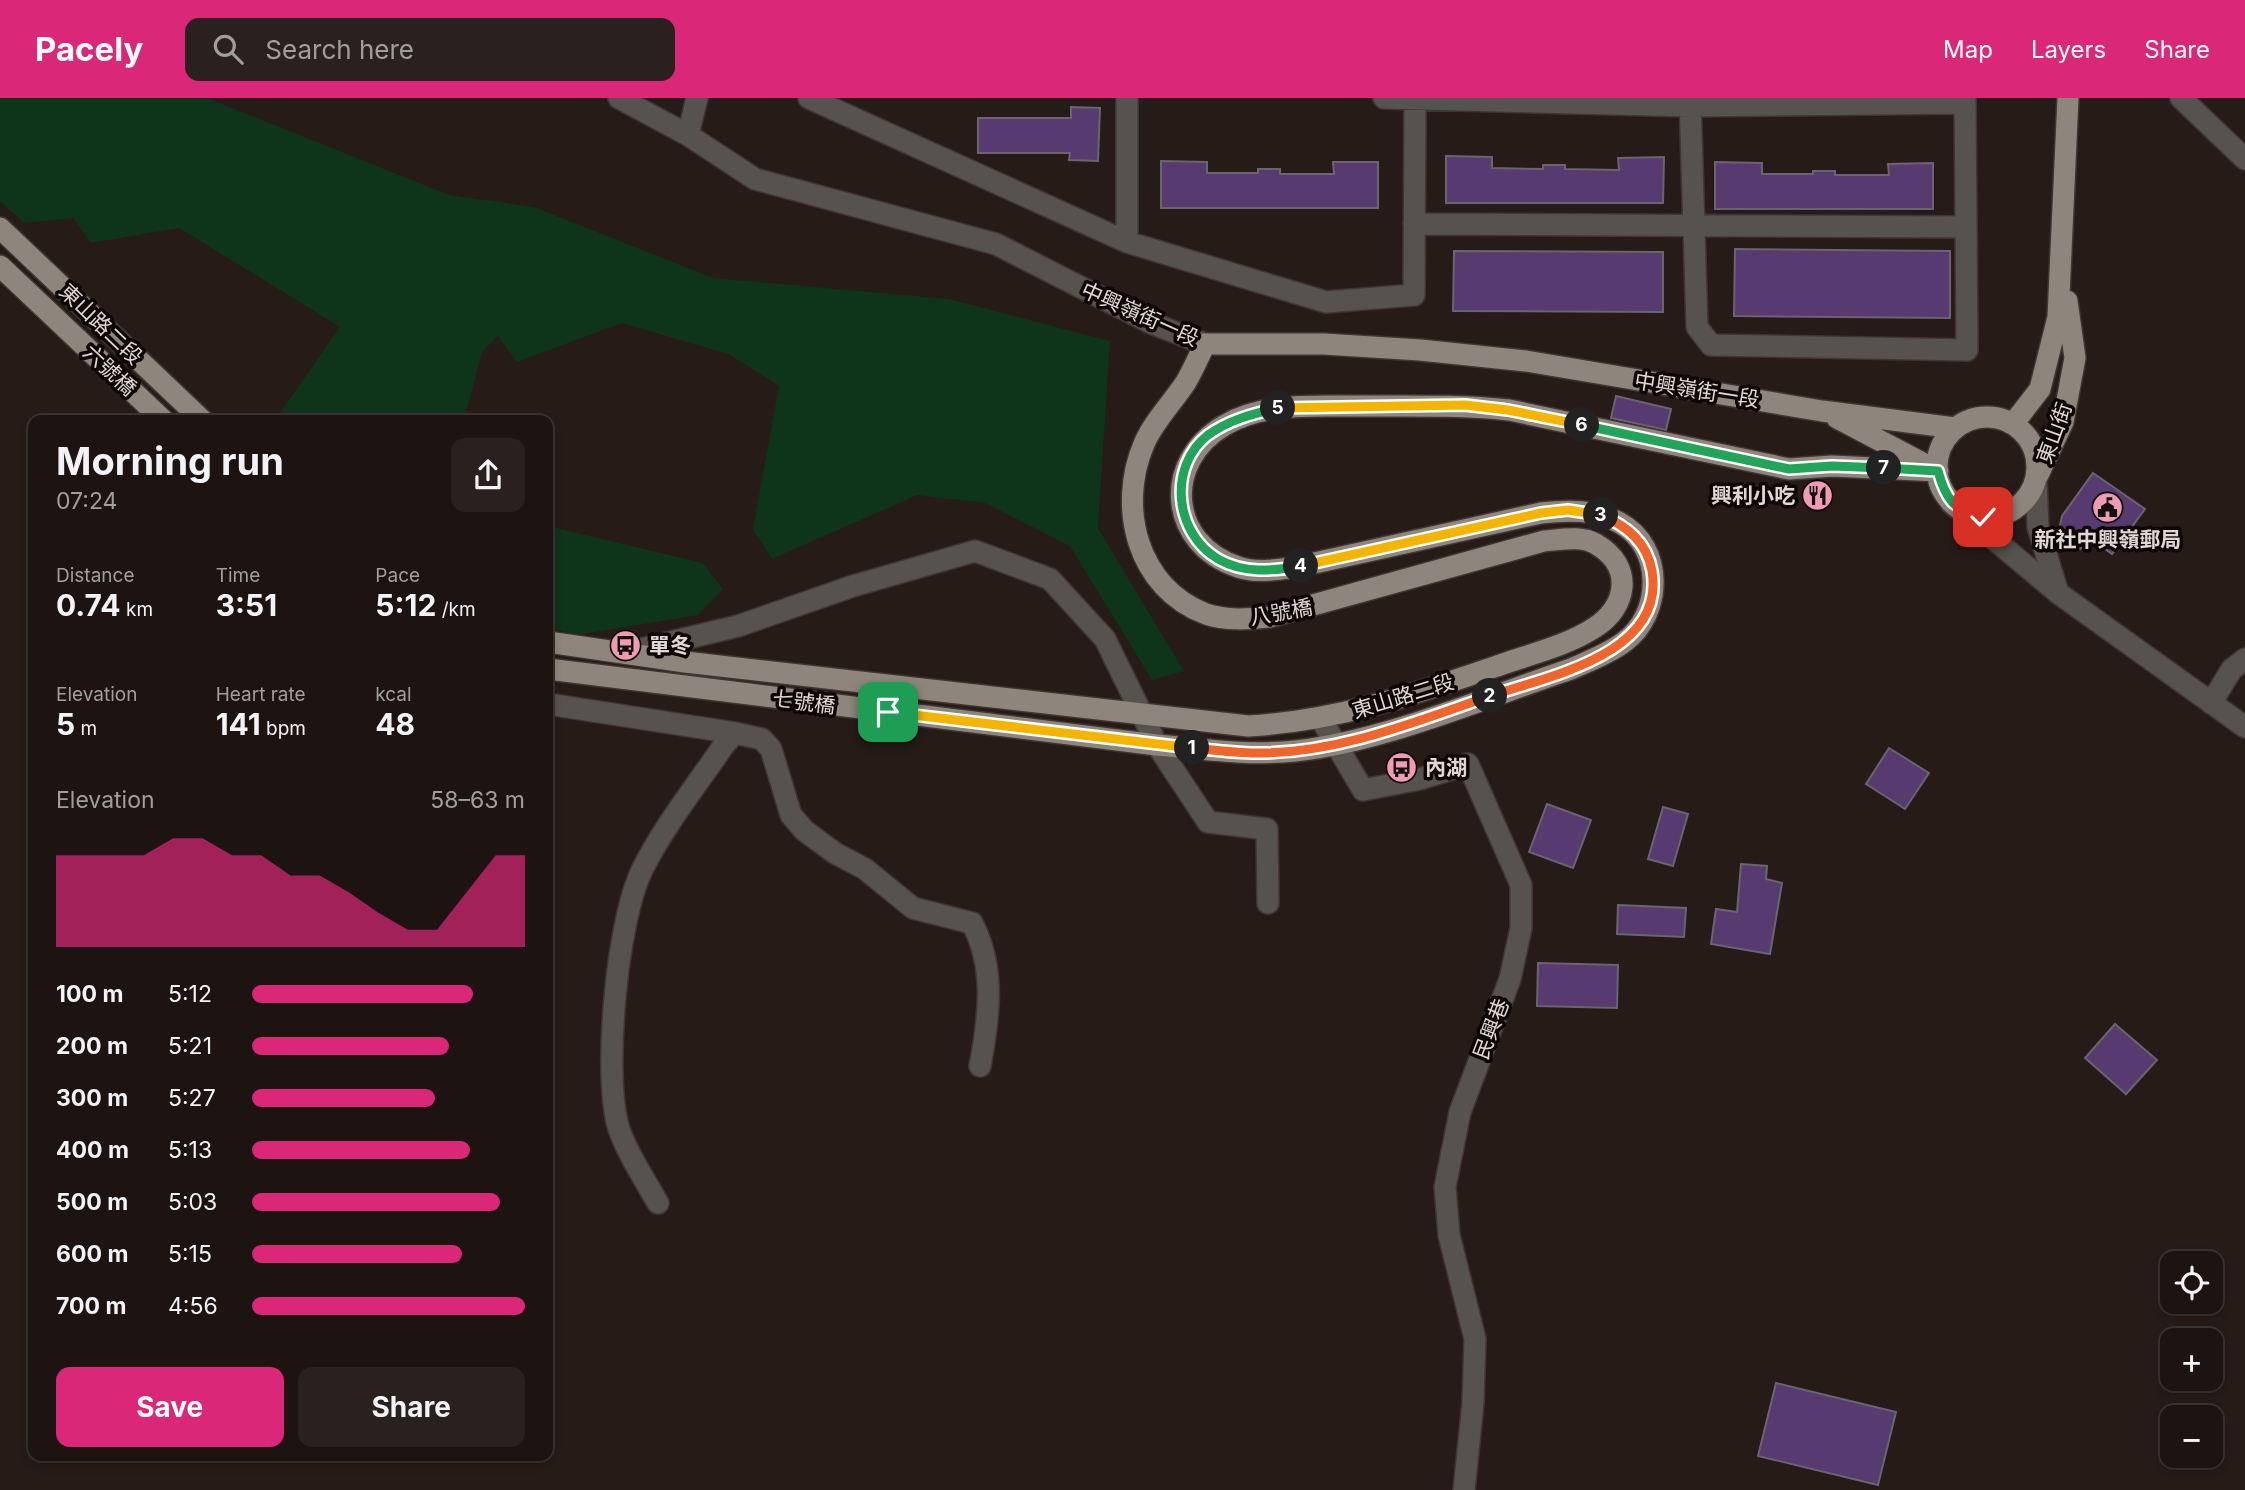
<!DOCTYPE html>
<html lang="en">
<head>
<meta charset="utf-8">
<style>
	:root { --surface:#1d1411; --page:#2a211f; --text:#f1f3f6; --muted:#a09e9f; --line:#3b3331; --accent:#db2777 }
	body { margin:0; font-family:Inter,"Noto Sans TC",sans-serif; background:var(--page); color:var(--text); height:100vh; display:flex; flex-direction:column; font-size:26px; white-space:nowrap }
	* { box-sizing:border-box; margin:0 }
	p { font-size:23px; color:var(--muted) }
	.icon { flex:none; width:38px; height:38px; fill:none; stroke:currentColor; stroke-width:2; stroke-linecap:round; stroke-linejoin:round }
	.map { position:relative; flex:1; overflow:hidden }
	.sheet { position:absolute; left:28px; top:317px; width:525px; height:1046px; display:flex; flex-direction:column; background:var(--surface); border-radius:14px; box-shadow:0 4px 10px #0003,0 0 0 2px var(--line) }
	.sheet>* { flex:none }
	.buttons { position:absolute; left:2160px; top:1153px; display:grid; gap:14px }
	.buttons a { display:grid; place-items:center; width:63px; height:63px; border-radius:14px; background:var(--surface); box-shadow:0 4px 10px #0003,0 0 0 2px var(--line); font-size:35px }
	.pin { position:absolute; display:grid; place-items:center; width:60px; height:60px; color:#fff; margin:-30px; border-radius:14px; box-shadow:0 4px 10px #0006 }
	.km { position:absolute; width:35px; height:35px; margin:-18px; border-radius:50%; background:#222; color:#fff; font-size:19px; line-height:35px; text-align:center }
	.round { display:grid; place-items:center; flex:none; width:74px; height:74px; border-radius:14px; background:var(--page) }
	.overview { display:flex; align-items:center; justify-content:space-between; height:119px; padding:0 28px }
	h1 { font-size:38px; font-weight:700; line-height:52px }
	.metrics { display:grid; grid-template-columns:repeat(3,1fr); gap:10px; height:119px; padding:7px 28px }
	.metrics div { display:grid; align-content:center }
	.metrics b { font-size:30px; font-weight:700 }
	.metrics small { font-size:19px; font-weight:400 }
	.metrics p { font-size:19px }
	.chart { height:196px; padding:14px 28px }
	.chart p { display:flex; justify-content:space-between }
	.chart svg { width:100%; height:126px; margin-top:7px; fill:var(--accent); opacity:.7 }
	.button { display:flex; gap:14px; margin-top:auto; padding:14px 28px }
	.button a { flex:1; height:80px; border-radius:14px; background:var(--accent); color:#fff; font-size:28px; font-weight:700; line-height:80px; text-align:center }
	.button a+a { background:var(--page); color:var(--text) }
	ul { padding:0 28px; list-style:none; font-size:23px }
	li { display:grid; grid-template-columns:112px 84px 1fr; align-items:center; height:52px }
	li i { height:18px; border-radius:9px; background:var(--accent) }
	header { display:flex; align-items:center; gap:42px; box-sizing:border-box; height:98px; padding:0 35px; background:var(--accent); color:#fff }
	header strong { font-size:33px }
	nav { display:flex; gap:38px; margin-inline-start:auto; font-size:24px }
	.search { width:490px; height:63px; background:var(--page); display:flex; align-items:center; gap:18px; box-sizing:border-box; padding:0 24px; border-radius:14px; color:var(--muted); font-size:26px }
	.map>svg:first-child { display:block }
</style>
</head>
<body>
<header>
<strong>Pacely</strong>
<div class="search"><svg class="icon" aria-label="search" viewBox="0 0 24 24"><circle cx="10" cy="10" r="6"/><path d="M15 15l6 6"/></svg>Search here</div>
<nav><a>Map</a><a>Layers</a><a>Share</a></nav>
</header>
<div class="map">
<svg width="2245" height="1392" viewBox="0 0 2245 1392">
	<rect width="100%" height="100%" fill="#271b17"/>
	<path fill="#0e3419" d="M0,0h207l242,97 85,12 179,71 236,21 161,42 -12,187 86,143 -32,9 -82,-134 -85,-43 -68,-8 -145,64 -19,-30 26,-143 -51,-32 -106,-31 -105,39 -19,-26 -16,16 -18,68h-189l65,-93 -161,-99 -88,15 -18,-25 -49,5 -24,-22z
		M548,428l155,37 20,26 -25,26 -121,20 -29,-7z"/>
	<path fill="#573a70" stroke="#696470" stroke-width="2" d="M1071,9l29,1 -2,53 -29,-1 1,-7h-92v-35h93z
		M1446,58l46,1v11l51,1v-4h22v4l54,1 -1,-12 46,-1 -1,46h-217z
		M1161,63l46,1v11h51v-4h22v5h54l-1,-12h45v46h-217z
		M1715,64l47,1v11h51v-3h22v4h54l-1,-11 45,-1v46h-218z
		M1735,151l215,2v67l-216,-2z
		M1454,153l209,1v60l-210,-1z
		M1616,298l55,13 -5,21 -55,-12z
		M2093,375l52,36 -33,45 -23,-17 -9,12 -17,-13 -4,-6 3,-14z
		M1889,650l40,25 -24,36 -39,-25z
		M1547,706l44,16 -18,48 -44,-16z
		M1663,709l25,7 -15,52 -25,-7z
		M1741,766l26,2 -1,13 16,4 -12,71 -59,-10 5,-35 21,3z
		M1618,807l68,3 -2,29 -67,-3z
		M1538,865l80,2 -1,43 -80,-2z
		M2115,926l42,36 -31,34 -41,-36z
		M1776,1285l120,29 -18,73 -120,-29z"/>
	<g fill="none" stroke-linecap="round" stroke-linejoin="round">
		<defs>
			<path id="minor" d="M619,0l69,37 67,44 241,65 155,79 54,21
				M809,0l318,144 199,60 88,-7 1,-197
				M1127,0v144
				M1384,0l306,8 275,-3
				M1690,0l7,229 14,18 256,5 -2,-252
				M2181,0l64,61
				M688,37l9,-37
				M1414,126l552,3
				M2036,382l2,47 20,66
				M1951,405l107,90 187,134
				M625,555l113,-27 115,-40 122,-35 75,28 55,60 52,106 51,77 59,7 1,74
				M2211,605l21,-34 13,-10
				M548,606l187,29 -11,12c-28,41 -60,81 -82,125 -25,52 -38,196 -25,252 5,23 29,60 41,81
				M1321,621l42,71 57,-11 48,-15 53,121v43l-11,51 -50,133 -15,75 4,48 26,104 -2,64 -9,87
				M735,635l27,6 9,10 20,66 14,16 30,22 30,16 48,39 59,15c24,45 17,95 8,143"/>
			<path id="major" d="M0,130l202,192
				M0,168l163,154
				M1937 369a50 50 0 1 1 100 0a50 50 0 1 1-100 0Z
				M1837,320l95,50
				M2013,326l27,-35 18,-72 10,-219
				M2038,377l25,-53 12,-64 -8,-57
				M548,544l137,20 563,64c90,-5 167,-32 252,-61 31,-11 66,-19 94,-37 34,-21 40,-62 2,-84 -14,-9 -37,-4 -52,-3l-274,76c-21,2 -44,4 -64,-3 -69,-26 -89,-107 -62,-170 9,-22 29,-42 42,-62 7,-12 13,-26 19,-38h119l96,6 106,11 296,50 133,17
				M548,571l609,76c46,4 92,11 138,6 87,-9 192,-54 276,-82 18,-8 37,-15 53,-27 39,-28 40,-95 -4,-119 -25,-14 -52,-13 -79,-10l-240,53c-21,3 -43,8 -63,1 -70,-23 -76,-106 -13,-142 41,-24 94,-18 140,-19 48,0 96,-1 144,4l280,59 43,-3 106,5"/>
		</defs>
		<use href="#minor" stroke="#413532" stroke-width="24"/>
		<use href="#major" stroke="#413532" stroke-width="24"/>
		<use href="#minor" stroke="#56524e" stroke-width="21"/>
		<use href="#major" stroke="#8e867c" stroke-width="21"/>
	</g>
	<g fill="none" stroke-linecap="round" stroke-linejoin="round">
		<defs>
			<path id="split-1" d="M888,614l304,36"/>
			<path id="split-2" d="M1192,650c21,2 43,5 64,5 80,1 159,-31 234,-57"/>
			<path id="split-3" d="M1490,598c59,-20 176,-42 162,-125 -5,-29 -25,-45 -51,-56"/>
			<path id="split-4" d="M1301,468l240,-53 27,-3 33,5"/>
			<path id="split-5" d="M1278,310c-26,6 -49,12 -70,27 -40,31 -34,98 10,124 26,15 55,12 83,7"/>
			<path id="split-6" d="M1278,310l187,-3 43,5 74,15"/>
			<path id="split-7" d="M1582,327l207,44 43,-3 52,2"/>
			<path id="split-8" d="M1884,370l54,3c8,29 15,38 45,46"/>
		</defs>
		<use href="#split-1" stroke="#fff" stroke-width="14"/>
		<use href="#split-2" stroke="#fff" stroke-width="14"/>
		<use href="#split-3" stroke="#fff" stroke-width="14"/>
		<use href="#split-4" stroke="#fff" stroke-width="14"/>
		<use href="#split-5" stroke="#fff" stroke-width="14"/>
		<use href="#split-6" stroke="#fff" stroke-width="14"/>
		<use href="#split-7" stroke="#fff" stroke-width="14"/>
		<use href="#split-8" stroke="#fff" stroke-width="14"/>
		<use href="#split-1" stroke="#f5b400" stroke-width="9"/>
		<use href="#split-2" stroke="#f0652b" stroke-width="9"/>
		<use href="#split-3" stroke="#f0652b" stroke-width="9"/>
		<use href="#split-4" stroke="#f5b400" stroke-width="9"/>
		<use href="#split-5" stroke="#22a559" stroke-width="9"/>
		<use href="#split-6" stroke="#f5b400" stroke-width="9"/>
		<use href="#split-7" stroke="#22a559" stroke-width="9"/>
		<use href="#split-8" stroke="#22a559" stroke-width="9"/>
	</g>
	<defs>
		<symbol id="restaurant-disc" viewBox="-11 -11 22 22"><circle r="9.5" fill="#f09ab4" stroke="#0c0706"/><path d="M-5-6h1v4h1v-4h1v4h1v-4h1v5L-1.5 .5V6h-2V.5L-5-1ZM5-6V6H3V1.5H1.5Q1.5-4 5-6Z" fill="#111"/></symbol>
		<symbol id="civic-disc" viewBox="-11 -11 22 22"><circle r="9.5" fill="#f09ab4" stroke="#0c0706"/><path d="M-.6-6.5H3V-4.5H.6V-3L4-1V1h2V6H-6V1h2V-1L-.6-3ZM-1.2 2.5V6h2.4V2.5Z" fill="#111"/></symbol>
		<symbol id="bus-disc" viewBox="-11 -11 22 22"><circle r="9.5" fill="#f09ab4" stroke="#0c0706"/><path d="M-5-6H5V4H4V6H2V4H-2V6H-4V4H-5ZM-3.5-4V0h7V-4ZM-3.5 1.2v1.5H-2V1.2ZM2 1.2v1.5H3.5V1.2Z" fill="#111"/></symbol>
	</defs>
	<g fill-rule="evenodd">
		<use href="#restaurant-disc" x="1800" y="380" width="35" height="35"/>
		<use href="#civic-disc" x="2090" y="392" width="35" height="35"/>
		<use href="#bus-disc" x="608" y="530" width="35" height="35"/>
		<use href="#bus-disc" x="1384" y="652" width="35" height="35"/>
	</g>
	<g text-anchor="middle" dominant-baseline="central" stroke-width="7" stroke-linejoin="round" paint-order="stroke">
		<g font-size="21" fill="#e0d8d5" stroke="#0c0706">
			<text transform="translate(1140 216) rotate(24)">中興嶺街一段</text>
			<text transform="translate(101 226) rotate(44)">東山路二段</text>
			<text transform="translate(110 272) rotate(43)">六號橋</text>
			<text transform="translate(1697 292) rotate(9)">中興嶺街一段</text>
			<text transform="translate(2054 335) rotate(-70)">東山街</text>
			<text transform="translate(1281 514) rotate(-10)">八號橋</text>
			<text transform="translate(1403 598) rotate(-17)">東山路二段</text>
			<text transform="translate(804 604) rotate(7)">七號橋</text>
			<text transform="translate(1491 931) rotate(-69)">民興巷</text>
		</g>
		<g font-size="21" font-weight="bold" fill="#e0d8d5" stroke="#0c0706" text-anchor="start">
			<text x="1795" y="397" text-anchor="end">興利小吃</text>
			<text x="2108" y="441" text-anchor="middle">新社中興嶺郵局</text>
			<text x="649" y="547">單冬</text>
			<text x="1425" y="669">內湖</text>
		</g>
	</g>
</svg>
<div class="buttons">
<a><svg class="icon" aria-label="locate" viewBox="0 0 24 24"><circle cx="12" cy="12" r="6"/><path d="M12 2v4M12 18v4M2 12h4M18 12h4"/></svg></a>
<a>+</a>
<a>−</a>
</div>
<div class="pin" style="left:888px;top:614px;background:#1e9e55"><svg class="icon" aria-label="arrive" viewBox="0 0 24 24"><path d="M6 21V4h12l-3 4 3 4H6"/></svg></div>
<div class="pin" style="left:1983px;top:419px;background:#d93025"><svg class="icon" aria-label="check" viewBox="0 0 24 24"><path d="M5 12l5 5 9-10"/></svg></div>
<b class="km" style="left:1192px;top:650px">1</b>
<b class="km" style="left:1490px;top:598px">2</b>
<b class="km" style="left:1601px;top:417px">3</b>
<b class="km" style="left:1301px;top:468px">4</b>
<b class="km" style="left:1278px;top:310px">5</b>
<b class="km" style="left:1582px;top:327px">6</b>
<b class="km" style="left:1884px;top:370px">7</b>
<section class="sheet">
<div class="overview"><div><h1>Morning run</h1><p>07:24</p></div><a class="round"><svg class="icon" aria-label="share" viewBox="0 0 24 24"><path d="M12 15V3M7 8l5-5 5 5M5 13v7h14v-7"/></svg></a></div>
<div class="metrics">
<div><p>Distance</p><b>0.74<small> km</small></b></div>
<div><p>Time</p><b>3:51</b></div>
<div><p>Pace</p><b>5:12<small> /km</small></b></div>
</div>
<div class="metrics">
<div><p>Elevation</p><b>5<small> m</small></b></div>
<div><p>Heart rate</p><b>141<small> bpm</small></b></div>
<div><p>kcal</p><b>48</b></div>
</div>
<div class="chart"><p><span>Elevation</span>58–63 m</p>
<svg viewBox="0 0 160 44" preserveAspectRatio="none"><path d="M0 44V12L10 12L20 12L30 12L40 6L50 6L60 12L70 12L80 19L90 19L100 25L110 32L120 38L130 38L140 25L150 12L160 12V44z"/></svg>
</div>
<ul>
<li><b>100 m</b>5:12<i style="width:81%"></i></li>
<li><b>200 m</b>5:21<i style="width:72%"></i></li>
<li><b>300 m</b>5:27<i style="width:67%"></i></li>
<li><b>400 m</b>5:13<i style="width:80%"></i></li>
<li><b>500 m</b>5:03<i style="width:91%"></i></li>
<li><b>600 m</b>5:15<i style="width:77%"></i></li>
<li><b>700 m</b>4:56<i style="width:100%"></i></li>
</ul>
<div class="button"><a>Save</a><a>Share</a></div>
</section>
</div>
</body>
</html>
